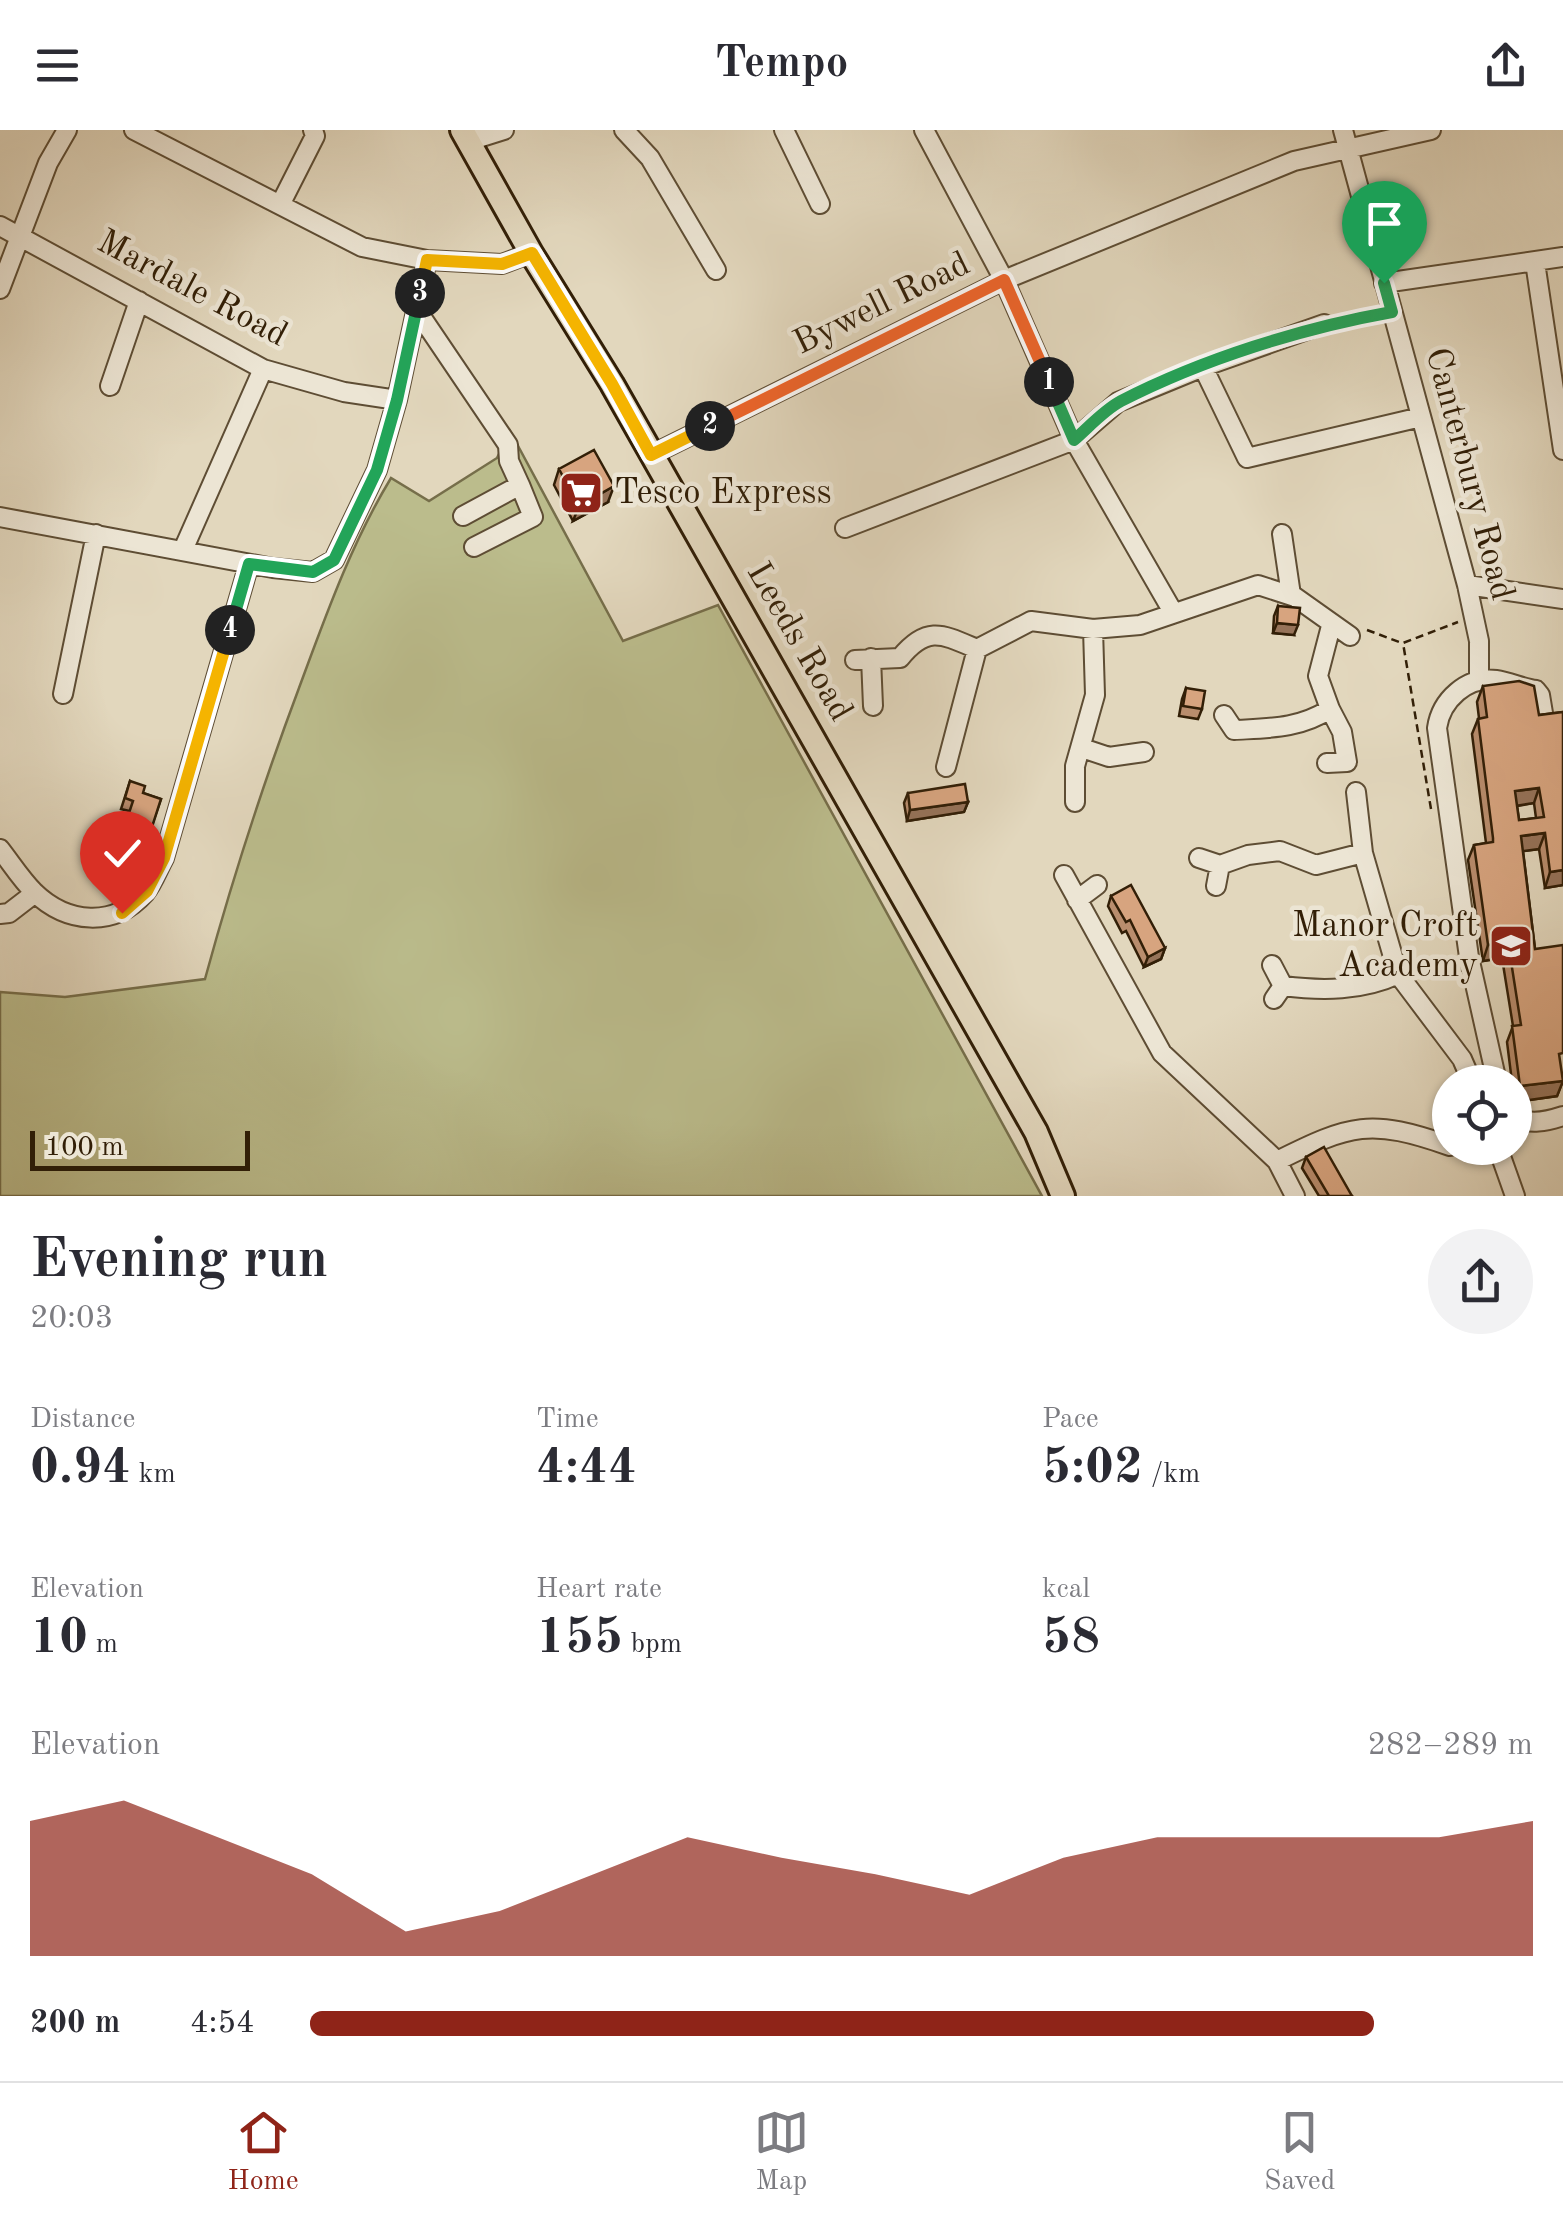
<!DOCTYPE html>
<html lang="en">
<head>
<meta charset="utf-8">
<style>
	:root { --surface:#fff; --page:#f2f2f3; --text:#2b2b33; --muted:#7c7c81; --line:#e1e1e2; --accent:#8f2418 }
	body { margin:0; font-family:"Old Standard TT",serif; background:var(--page); color:var(--text); height:100vh; display:flex; flex-direction:column; font-size:38px; white-space:nowrap }
	* { box-sizing:border-box; margin:0 }
	p { font-size:32px; color:var(--muted) }
	.icon { flex:none; width:55px; height:55px; fill:none; stroke:currentColor; stroke-width:2; stroke-linecap:round; stroke-linejoin:round }
	.map { position:relative; height:1066px; overflow:hidden }
	.panel { display:flex; flex-direction:column; background:var(--surface); flex:1 }
	.panel>* { flex:none }
	.buttons { position:absolute; left:1432px; top:935px; display:grid; gap:20px }
	.buttons a { display:grid; place-items:center; width:100px; height:100px; border-radius:50%; background:var(--surface); box-shadow:0 2px 8px #0004; font-size:50px }
	.scale { position:absolute; left:30px; bottom:25px; width:220px; box-sizing:border-box; padding-left:10px; border:5px solid #321f07; border-top:0; font-size:28px; line-height:35px; white-space:nowrap; color:#321f07; -webkit-text-stroke:8px #ece5d4; paint-order:stroke }
	.pin { position:absolute; display:grid; place-items:center; width:85px; height:85px; color:#fff; margin:-102px -42px; border-radius:50% 50% 50% 0; rotate:-45deg; box-shadow:0 0 10px #0007 }
	.pin .icon { rotate:45deg }
	.km { position:absolute; width:50px; height:50px; margin:-25px; border-radius:50%; background:#222; color:#fff; font-size:28px; line-height:50px; text-align:center }
	.round { display:grid; place-items:center; flex:none; width:105px; height:105px; border-radius:52px; background:var(--page) }
	.summary { display:flex; align-items:center; justify-content:space-between; height:170px; padding:0 30px }
	h1 { font-size:55px; font-weight:700; line-height:75px }
	.figures { display:grid; grid-template-columns:repeat(3,1fr); gap:15px; height:170px; padding:10px 30px }
	.figures div { display:grid; align-content:center }
	.figures b { font-size:50px; font-weight:700 }
	.figures small { font-size:28px; font-weight:400 }
	.figures p { font-size:28px }
	.chart { height:280px; padding:20px 30px }
	.chart p { display:flex; justify-content:space-between }
	.chart svg { width:100%; height:180px; margin-top:10px; fill:var(--accent); opacity:.7 }
	ul { padding:0 30px; list-style:none; font-size:32px }
	li { display:grid; grid-template-columns:160px 120px 1fr; align-items:center; height:75px }
	li i { height:25px; border-radius:12px; background:var(--accent) }
	header { display:flex; justify-content:space-between; align-items:center; height:130px; padding:0 30px; background:var(--surface); font-size:45px; font-weight:700 }
	.tab-bar { display:flex; justify-content:space-around; align-items:center; height:140px; border-top:2px solid var(--line); background:var(--surface); font-size:28px; color:var(--muted) }
	.tab-bar a { display:grid; justify-items:center; gap:5px }
	.tab-bar .active { color:var(--accent) }
	.map>svg:first-child { display:block }
</style>
</head>
<body>
<header><svg class="icon" aria-label="menu" viewBox="0 0 24 24"><path d="M4 6h16M4 12h16M4 18h16"/></svg>Tempo<svg class="icon" aria-label="share" viewBox="0 0 24 24"><path d="M12 15V3M7 8l5-5 5 5M5 13v7h14v-7"/></svg></header>
<div class="map">
<svg width="1563" height="1066" viewBox="0 0 1563 1066">
	<rect width="100%" height="100%" fill="#e2d7bd"/>
	<filter id="stains"><feTurbulence type="fractalNoise" baseFrequency=".002" numOctaves="4"/><feColorMatrix values="0 0 0 0 .2 0 0 0 0 .09 0 0 0 0 .02 0 0 0 .5 -.17"/></filter>
	<radialGradient id="worn" r=".72"><stop offset=".6" stop-color="#630" stop-opacity="0"/><stop offset="1" stop-color="#630" stop-opacity=".3"/></radialGradient>
	<path fill="#bbbc8c" stroke="#766e4a" stroke-width="2.5" d="M510,301l113,210 95,-36 324,591h-1042v-204l65,5 140,-18c27,-99 58,-195 94,-291 27,-73 52,-144 92,-210l38,23 68,-43z"/>
	<g fill="none" stroke-linecap="round" stroke-linejoin="round">
		<defs>
			<path id="minor" d="M134,0l228,117 65,13 75,4 29,-11
				M624,0l26,28 66,112
				M784,0l36,74
				M924,0l80,150 70,160 99,172
				M1343,0l124,455 12,56v39
				M469,11l35,-11
				M280,75l35,-69 -2,-6
				M0,96l263,143 81,23 53,8
				M1535,132l28,188
				M1384,153l179,-26
				M0,159l48,-126 19,-33
				M416,179l92,136 1,16 11,24 -57,31
				M1203,237l44,91 174,-41
				M110,256l29,-85
				M651,325l353,-175 290,-119 137,-31
				M0,387l273,51 40,4 21,-12 43,-90 20,-70 30,-140
				M845,398l229,-88 44,-38 85,-35 121,-43
				M1282,404l9,61
				M474,417l59,-30 -13,-32
				M183,420l80,-181
				M1467,455l96,14
				M871,528l2,48
				M855,530l45,-2c27,-33 42,-24 77,-9l54,-28 62,8 47,-4 118,-40 37,12 55,39
				M63,564l33,-160
				M1224,585l10,15c35,-2 65,-1 96,-21l-12,-33 13,-50
				M1082,618l27,9 35,-5
				M1327,633l20,-1 -5,-30 -12,-23
				M946,637l31,-118
				M1356,662l7,61
				M1075,672v-36l20,-71 -2,-66
				M0,719c11,14 21,30 34,43 33,32 80,36 111,1 8,-10 13,-24 19,-35l85,-294
				M1199,728l21,7 28,-10 32,-4 36,14 47,-12 35,121 64,85 10,23
				M1064,745l98,178 115,108 18,35
				M1216,756l4,-21
				M1077,770l20,-15
				M0,784l9,-1 26,-20
				M1272,835l11,21 -9,13
				M1283,856c39,5 79,5 115,-12
				M1497,952l-28,-125 -32,-229c4,-28 30,-52 59,-48 14,2 26,8 40,10l4,5 4,24
				M1515,986c13,10 33,5 48,0
				M1498,1018l17,48
				M1277,1031c74,-37 93,-43 173,-15"/>
			<path id="major" d="M462,0l69,123 81,131 424,748 27,64"/>
		</defs>
		<use href="#minor" stroke="#5e4d34" stroke-width="22"/>
		<use href="#major" stroke="#321f07" stroke-width="28"/>
		<path stroke="#321f07" stroke-width="2.5" stroke-dasharray="8 5" stroke-linecap="butt" d="M1340,191l36,-6
			M1367,500l35,13
			M1431,679l-28,-166 55,-21"/>
		<use href="#minor" stroke="#ece5d4" stroke-width="18"/>
		<use href="#major" stroke="#e2d7bd" stroke-width="22"/>
	</g>
	<path fill="#b98d6d" stroke="#321f07" stroke-width="2.5" fill-rule="evenodd" d="M559,339l49,33 -35,19 -19,-36z
		M1278,476l16,29 -21,-2 1,-17z
		M1483,556l56,29 24,-3v173l-18,3 -6,-39 -16,2 12,98 28,132 -6,15 -42,6v-20h-3l-5,-40 6,-16 -11,-68 -19,3 -15,-101 6,-15 12,-2 -14,-109 6,-15 1,-1 -2,-16zM1534,673l2,15 -17,2 -2,-14z
		M1186,558l16,21 -4,10 -19,-3 3,-17z
		M130,651l13,12 18,6 -13,38 -25,-7 6,-19 -8,-2z
		M908,663l60,9 -4,10 -57,9 -3,-18z
		M1111,766l54,52 -4,11 -17,8 -18,-36 -4,2 -14,-27z
		M1306,1027l46,39h-33l-17,-28z"/>
	<path fill="#967359" stroke="#321f07" stroke-width="2.5" d="M614,356l-6,16 -35,19 6,-15z
		M1277,493l21,2 -4,10 -21,-2z
		M1539,658l-5,15 -25,4 6,-16z
		M968,672l-4,10 -57,9 3,-11z
		M1545,703l-6,16 -23,3 5,-16z
		M1563,740v15l-18,3 5,-16z
		M1508,812l-6,16 -19,3 5,-16z
		M1165,818l-4,11 -17,8 4,-10z
		M1563,951l-6,15 -42,6 5,-16z"/>
	<path fill="#d7a47f" stroke="#321f07" stroke-width="2.5" fill-rule="evenodd" d="M594,320l20,36 -35,20 -20,-37z
		M1278,476l22,2 -2,17 -21,-2z
		M1519,551l15,5 5,29 24,-3v158l-13,2 -5,-39 -24,3 14,113 28,-4v108l-4,1 4,27 -43,5 -8,-60 9,-1 -13,-83 -20,3 -14,-100 19,-3v-4l-15,-119 9,-2 -4,-31zM1539,658l5,29 -25,3 -4,-29z
		M1186,558l19,3 -3,18 -19,-3z
		M130,651l15,5 -2,7 18,6 -9,28 -25,-8 6,-18 -8,-3z
		M965,654l3,18 -58,8 -2,-17z
		M1131,755l34,63 -17,9 -18,-37 -4,2 -15,-26z
		M1324,1017l28,49h-23l-23,-39z"/>
	<g fill="none" stroke-linecap="round" stroke-linejoin="round">
		<defs>
			<path id="split-1" d="M1049,252l25,58c15,-13 30,-30 47,-39 82,-42 181,-73 271,-89l-8,-29"/>
			<path id="split-2" d="M710,296l294,-146 45,102"/>
			<path id="split-3" d="M420,163l7,-33 75,4 30,-11 80,131 39,71 59,-29"/>
			<path id="split-4" d="M230,500l19,-66 64,8 21,-12 43,-90 20,-70 23,-107"/>
			<path id="split-5" d="M122,783l25,-22 17,-33 66,-228"/>
		</defs>
		<use href="#split-1" stroke="#fff" stroke-width="20"/>
		<use href="#split-2" stroke="#fff" stroke-width="20"/>
		<use href="#split-3" stroke="#fff" stroke-width="20"/>
		<use href="#split-4" stroke="#fff" stroke-width="20"/>
		<use href="#split-5" stroke="#fff" stroke-width="20"/>
		<use href="#split-1" stroke="#22a559" stroke-width="12"/>
		<use href="#split-2" stroke="#f0652b" stroke-width="12"/>
		<use href="#split-3" stroke="#f5b400" stroke-width="12"/>
		<use href="#split-4" stroke="#22a559" stroke-width="12"/>
		<use href="#split-5" stroke="#f5b400" stroke-width="12"/>
	</g>
	<defs>
		<symbol id="supermarket-square" viewBox="-11 -11 22 22"><rect x="-9" y="-9" width="18" height="18" rx="4" fill="#8f2418" stroke="#ece5d4"/><path d="M-6-5.5h2.5l.6 2H6L4.5 2H-2.5L-4.4-4H-6ZM-1.5 3.2a1.3 1.3 0 1 0 .1 0ZM3 3.2a1.3 1.3 0 1 0 .1 0Z" fill="#fff"/></symbol>
		<symbol id="school-square" viewBox="-11 -11 22 22"><rect x="-9" y="-9" width="18" height="18" rx="4" fill="#8f2418" stroke="#ece5d4"/><path d="M0-5L7-2L0 1L-7-2ZM-4 1L0 2.5L4 1V4Q0 6-4 4Z" fill="#fff"/></symbol>
	</defs>
	<g fill-rule="evenodd">
		<use href="#supermarket-square" x="556" y="338" width="50" height="50"/>
		<use href="#school-square" x="1486" y="791" width="50" height="50"/>
	</g>
	<g text-anchor="middle" dominant-baseline="central" stroke-width="9" stroke-linejoin="round" paint-order="stroke">
		<g font-size="35" fill="#321f07" stroke="#ece5d4">
			<text transform="translate(192 159) rotate(28)">Mardale Road</text>
			<text transform="translate(882 174) rotate(-26)">Bywell Road</text>
			<text transform="translate(1469 344) rotate(75)">Canterbury Road</text>
			<text transform="translate(799 512) rotate(60)">Leeds Road</text>
		</g>
		<g font-size="35" fill="#321f07" stroke="#ece5d4" text-anchor="start">
			<text x="614" y="363">Tesco Express</text>
			<text x="1478" y="796" text-anchor="end">Manor Croft<tspan x="1478" dy="40">Academy</tspan></text>
		</g>
	</g>
	<rect width="100%" height="100%" filter="url(#stains)"/>
	<rect width="100%" height="100%" fill="url(#worn)"/>
</svg>
<div class="buttons">
<a><svg class="icon" aria-label="locate" viewBox="0 0 24 24"><circle cx="12" cy="12" r="6"/><path d="M12 2v4M12 18v4M2 12h4M18 12h4"/></svg></a>
</div>
<div class="scale">100 m</div>
<div class="pin" style="left:1384px;top:153px;background:#1e9e55"><svg class="icon" aria-label="arrive" viewBox="0 0 24 24"><path d="M6 21V4h12l-3 4 3 4H6"/></svg></div>
<div class="pin" style="left:122px;top:783px;background:#d93025"><svg class="icon" aria-label="check" viewBox="0 0 24 24"><path d="M5 12l5 5 9-10"/></svg></div>
<b class="km" style="left:1049px;top:252px">1</b>
<b class="km" style="left:710px;top:296px">2</b>
<b class="km" style="left:420px;top:163px">3</b>
<b class="km" style="left:230px;top:500px">4</b>
</div>
<section class="panel">
<div class="summary"><div><h1>Evening run</h1><p>20:03</p></div><a class="round"><svg class="icon" aria-label="share" viewBox="0 0 24 24"><path d="M12 15V3M7 8l5-5 5 5M5 13v7h14v-7"/></svg></a></div>
<div class="figures">
<div><p>Distance</p><b>0.94<small> km</small></b></div>
<div><p>Time</p><b>4:44</b></div>
<div><p>Pace</p><b>5:02<small> /km</small></b></div>
</div>
<div class="figures">
<div><p>Elevation</p><b>10<small> m</small></b></div>
<div><p>Heart rate</p><b>155<small> bpm</small></b></div>
<div><p>kcal</p><b>58</b></div>
</div>
<div class="chart"><p><span>Elevation</span>282–289 m</p>
<svg viewBox="0 0 160 44" preserveAspectRatio="none"><path d="M0 44V11L10 6L20 15L30 24L40 38L50 33L60 24L70 15L80 20L90 24L100 29L110 20L120 15L130 15L140 15L150 15L160 11V44z"/></svg>
</div>
<ul>
<li><b>200 m</b>4:54<i style="width:87%"></i></li>
</ul>
</section>
<nav class="tab-bar">
<a class="active"><svg class="icon" aria-label="home" viewBox="0 0 24 24"><path d="M3 11l9-7 9 7M6 9v11h12V9"/></svg>Home</a>
<a><svg class="icon" aria-label="map" viewBox="0 0 24 24"><path d="M3 6l6-2 6 2 6-2v14l-6 2-6-2-6 2zM9 4v14M15 6v14"/></svg>Map</a>
<a><svg class="icon" aria-label="saved" viewBox="0 0 24 24"><path d="M7 4h10v16l-5-4-5 4z"/></svg>Saved</a>
</nav>
</body>
</html>
